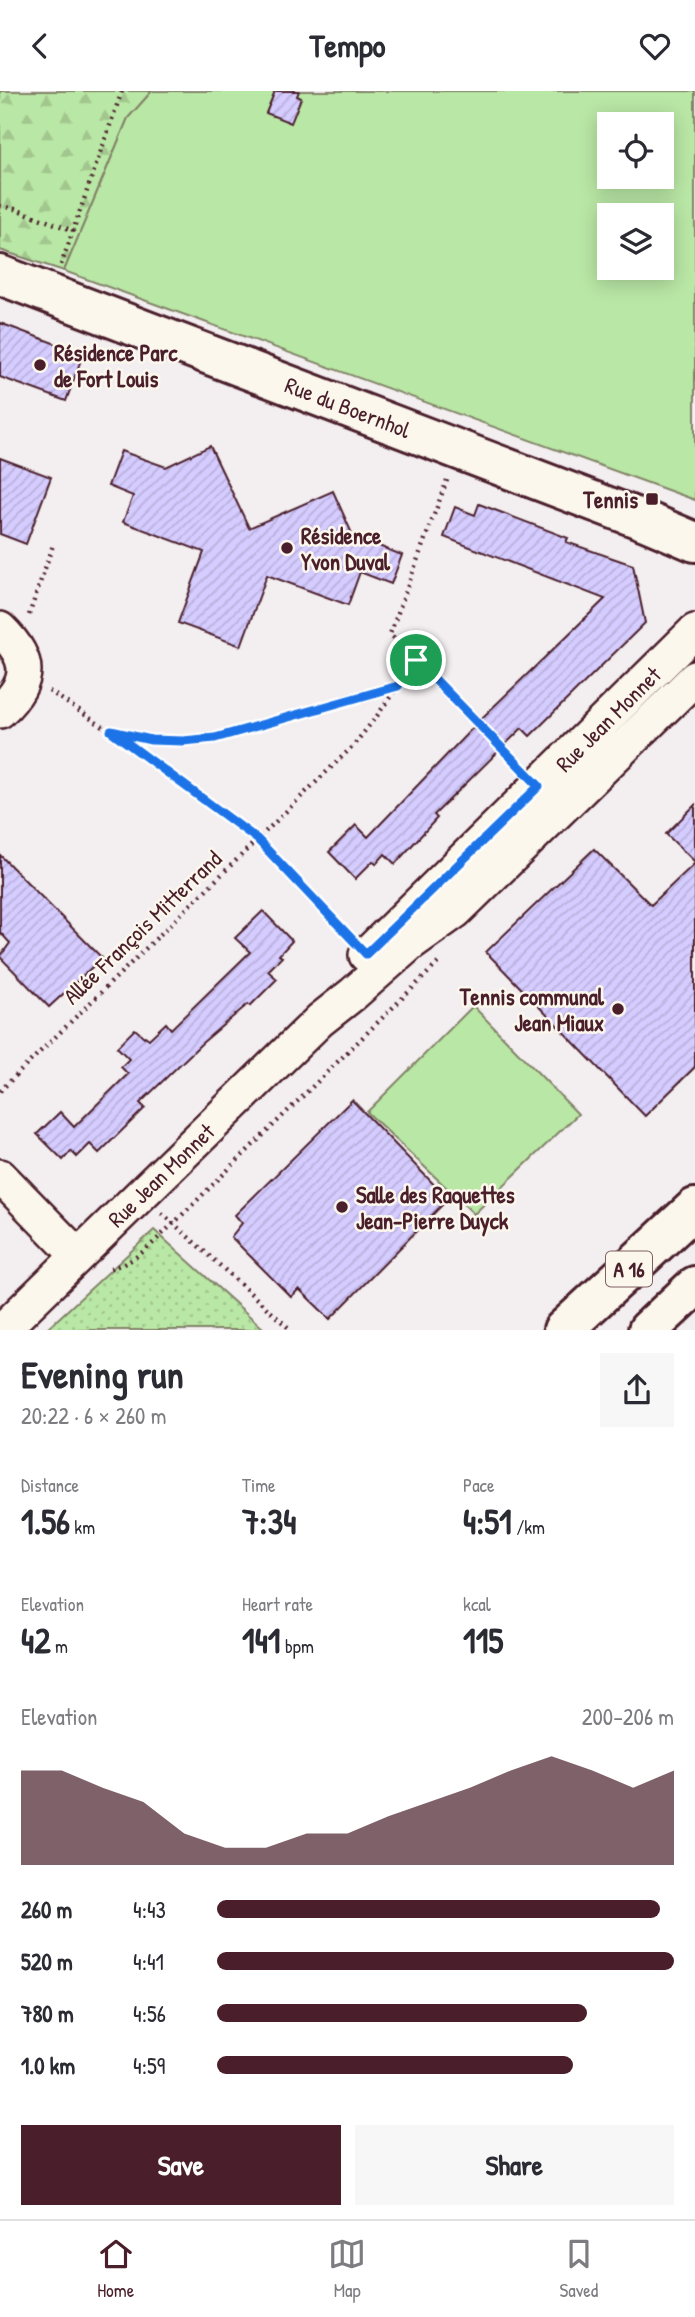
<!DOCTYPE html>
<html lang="en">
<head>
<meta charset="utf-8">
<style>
	:root { --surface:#fff; --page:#f7f7f7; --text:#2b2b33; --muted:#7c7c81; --line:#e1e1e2; --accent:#4a1f2b }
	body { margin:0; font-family:"Patrick Hand",sans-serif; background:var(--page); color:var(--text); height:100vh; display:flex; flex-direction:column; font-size:26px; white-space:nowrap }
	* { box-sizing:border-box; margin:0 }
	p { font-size:23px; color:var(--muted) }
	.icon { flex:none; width:38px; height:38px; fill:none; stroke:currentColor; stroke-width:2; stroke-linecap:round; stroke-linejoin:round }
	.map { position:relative; height:1239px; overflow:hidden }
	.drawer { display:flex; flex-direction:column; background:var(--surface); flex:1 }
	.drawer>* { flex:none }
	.tools { position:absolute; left:597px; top:21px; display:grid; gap:14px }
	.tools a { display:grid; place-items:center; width:77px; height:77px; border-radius:0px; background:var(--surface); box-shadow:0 4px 18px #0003; font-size:35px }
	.pin { position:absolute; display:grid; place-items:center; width:60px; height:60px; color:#fff; margin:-30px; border:4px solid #fff; border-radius:50%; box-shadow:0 2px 7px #0007 }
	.round { display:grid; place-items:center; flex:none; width:74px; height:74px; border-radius:0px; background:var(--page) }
	.overview { display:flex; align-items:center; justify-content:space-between; height:119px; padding:0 21px }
	h1 { font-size:38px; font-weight:800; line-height:52px }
	.metrics { display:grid; grid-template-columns:repeat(3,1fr); gap:10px; height:119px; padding:7px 21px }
	.metrics div { display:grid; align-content:center }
	.metrics b { font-size:35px; font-weight:800 }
	.metrics small { font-size:19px; font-weight:400 }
	.metrics p { font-size:19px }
	.chart { height:196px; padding:14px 21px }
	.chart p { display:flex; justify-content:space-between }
	.chart svg { width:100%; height:126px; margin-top:7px; fill:var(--accent); opacity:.7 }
	.cta { display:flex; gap:14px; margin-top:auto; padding:14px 21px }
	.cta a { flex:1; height:80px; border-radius:0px; background:var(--accent); color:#fff; font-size:28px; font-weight:800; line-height:80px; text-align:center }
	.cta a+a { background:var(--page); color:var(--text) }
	ul { padding:0 21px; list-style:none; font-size:23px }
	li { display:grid; grid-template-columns:112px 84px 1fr; align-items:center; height:52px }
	li i { height:18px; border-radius:9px; background:var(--accent) }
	header { display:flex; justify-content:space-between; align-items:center; height:91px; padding:0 21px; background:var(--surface); font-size:32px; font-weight:800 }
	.tabs { display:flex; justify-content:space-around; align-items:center; height:98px; border-top:2px solid var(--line); background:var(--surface); font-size:19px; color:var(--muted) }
	.tabs a { display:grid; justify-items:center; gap:4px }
	.tabs .on { color:var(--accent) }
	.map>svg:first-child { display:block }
</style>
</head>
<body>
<header><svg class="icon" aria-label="back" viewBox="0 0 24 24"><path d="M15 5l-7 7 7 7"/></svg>Tempo<svg class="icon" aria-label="heart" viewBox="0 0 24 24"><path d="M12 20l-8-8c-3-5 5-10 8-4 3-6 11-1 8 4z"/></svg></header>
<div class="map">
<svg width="695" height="1239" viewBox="0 0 695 1239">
	<defs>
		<pattern id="grass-dots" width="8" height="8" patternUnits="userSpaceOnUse" patternTransform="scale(1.75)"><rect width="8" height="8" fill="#b9e7a5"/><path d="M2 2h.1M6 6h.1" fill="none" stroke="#a1c68e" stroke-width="1.8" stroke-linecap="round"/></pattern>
		<pattern id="forest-firs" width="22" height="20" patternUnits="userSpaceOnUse" patternTransform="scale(1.75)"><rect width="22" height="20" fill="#b9e7a5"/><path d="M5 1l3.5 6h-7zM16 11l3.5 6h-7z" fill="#a1c68e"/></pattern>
		<pattern id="building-hatch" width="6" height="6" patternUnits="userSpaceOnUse" patternTransform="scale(1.75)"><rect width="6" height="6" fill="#d5ccff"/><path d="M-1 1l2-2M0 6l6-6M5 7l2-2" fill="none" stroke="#b8afdb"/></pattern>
	</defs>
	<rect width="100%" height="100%" fill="#f3eef0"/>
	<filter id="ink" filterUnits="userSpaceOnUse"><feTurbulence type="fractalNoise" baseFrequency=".0143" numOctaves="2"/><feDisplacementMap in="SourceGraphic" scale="14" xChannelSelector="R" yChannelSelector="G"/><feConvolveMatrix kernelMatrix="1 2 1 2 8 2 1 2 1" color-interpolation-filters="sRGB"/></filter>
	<g filter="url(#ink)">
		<path fill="url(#grass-dots)" stroke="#828368" stroke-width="2" d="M154,1139l111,100h-219z"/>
		<path fill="url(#forest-firs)" stroke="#828368" stroke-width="2" d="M0,0h152l-24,27 -64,153 -64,-21z"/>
		<path fill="#b9e7a5" stroke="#828368" stroke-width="2" fill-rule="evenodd" d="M152,0h543v409l-631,-229 64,-153zM609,33h53v53h-53zM609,124h53v53h-53z
			M473,915l105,108 -104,100 -107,-102z"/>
		<path fill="url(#building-hatch)" stroke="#4a1f2b" stroke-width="2" d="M275,0h24l-2,5 4,2 -10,25 -25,-10z
			M0,232l83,31 -17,47 -66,-24z
			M210,355l39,82 84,-37 20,45 49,19 -11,29 -31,-12 -12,33 -81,-30 -26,71 -63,-23 26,-71 -81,-30 10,-26 -25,-10 13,-35 45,16z
			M0,367l51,19 -25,67 -26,-10z
			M479,413l89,34 -2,4 67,23 12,58 -115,113 -8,-8 -88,87 3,3 -42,46 -10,-10 -9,10 -3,-3 -18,18 -26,-27 27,-27 12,12 115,-120 122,-118 -161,-62 11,-30 20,8z
			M695,714v57l-29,-28z
			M594,758l57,56 44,-42v204l-50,49 -159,-164z
			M0,764l102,103 -53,49 -49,-50 10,-14 -10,-11z
			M263,820l29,30 -13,14 3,2 -14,14 9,8 -27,27 -2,-2 -46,39 -62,60 5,5 -46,45 -9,-9 -13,13 -6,-6 -8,9 -26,-26 23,-22 14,15 54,-53 -7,-7 8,-8 -12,-12 18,-18 9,8 1,-1 4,3 17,-16 5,6 79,-77 -15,-14z
			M352,1009l96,99 -118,120 -31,-30 -8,8 -60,-60 11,-14 -7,-8z"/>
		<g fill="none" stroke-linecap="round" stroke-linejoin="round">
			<defs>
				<path id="street" d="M0,538c32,31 32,52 0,82
					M366,864l329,-324
					M0,1085l78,80
					M2,1239l318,-310 33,-26 58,-51 45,-32 239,-233"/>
				<path id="secondary" d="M0,184l648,247 47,20"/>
				<path id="highway" d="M563,1239l132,-122
					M648,1239l47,-44"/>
			</defs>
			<use href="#street" stroke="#4a1f2b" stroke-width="38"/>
			<use href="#secondary" stroke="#4a1f2b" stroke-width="44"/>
			<use href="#highway" stroke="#4a1f2b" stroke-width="44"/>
			<path stroke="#4a1f2b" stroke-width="4.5" stroke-dasharray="2 5" stroke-linecap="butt" d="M0,115l15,3 59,22
				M61,174l61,-174
				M447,389l-57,154 130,132
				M29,524l24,-70
				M49,600l62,41 146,107 90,95
				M115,642l36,7 31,2 33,-4 181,-51
				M0,1000l352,-344 25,-31 39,-56
				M162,1122l129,117
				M110,1177c27,-5 44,-27 64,-45l264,-260"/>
			<use href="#street" stroke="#fbf7ec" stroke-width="33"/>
			<use href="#secondary" stroke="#fbf7ec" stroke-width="38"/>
			<use href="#highway" stroke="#fbf7ec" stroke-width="38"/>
		</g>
	</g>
	<g fill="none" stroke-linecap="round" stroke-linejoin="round" filter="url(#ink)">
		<defs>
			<path id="route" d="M416,569l123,126 -173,168 -109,-115 -146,-108 40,9 32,1 32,-3 183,-52z"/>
		</defs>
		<use href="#route" stroke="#fff" stroke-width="14"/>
		<use href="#route" stroke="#1a73e8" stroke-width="9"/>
	</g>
	<g fill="#4a1f2b" stroke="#fbf7ec" stroke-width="2.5">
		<circle cx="40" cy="274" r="7"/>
		<rect x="645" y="401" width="14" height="14" rx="3.5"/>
		<circle cx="287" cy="457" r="7"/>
		<circle cx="618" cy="918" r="7"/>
		<circle cx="342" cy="1116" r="7"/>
	</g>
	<g text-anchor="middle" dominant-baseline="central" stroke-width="5" stroke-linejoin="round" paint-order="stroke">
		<rect fill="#fbf7ec" stroke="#7f6065" stroke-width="2" x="606" y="1160.5" width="46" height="35" rx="5"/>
		<g font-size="21" font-weight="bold" fill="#4a1f2b">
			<text x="629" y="1178">A 16</text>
		</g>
		<g font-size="23" font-weight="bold" fill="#4a1f2b" stroke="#fbf7ec" text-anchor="start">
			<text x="54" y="261">Résidence Parc<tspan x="54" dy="26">de Fort Louis</tspan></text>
			<text x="638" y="408" text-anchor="end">Tennis</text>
			<text x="301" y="444">Résidence<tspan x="301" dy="26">Yvon Duval</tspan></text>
			<text x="604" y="905" text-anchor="end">Tennis communal<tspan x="604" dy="26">Jean Miaux</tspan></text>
			<text x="356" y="1103">Salle des Raquettes<tspan x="356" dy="26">Jean-Pierre Duyck</tspan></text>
		</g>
		<g font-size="23" fill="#4a1f2b" stroke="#fbf7ec">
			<text transform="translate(348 316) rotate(21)">Rue du Boernhol</text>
			<text transform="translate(608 628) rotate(-45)">Rue Jean Monnet</text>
			<text transform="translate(142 836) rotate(-44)">Allée François Mitterrand</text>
			<text transform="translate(161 1084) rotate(-44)">Rue Jean Monnet</text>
		</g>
	</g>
</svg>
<div class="tools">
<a><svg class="icon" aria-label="locate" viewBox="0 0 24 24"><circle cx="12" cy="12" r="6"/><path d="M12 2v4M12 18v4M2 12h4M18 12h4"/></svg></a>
<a><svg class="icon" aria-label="layers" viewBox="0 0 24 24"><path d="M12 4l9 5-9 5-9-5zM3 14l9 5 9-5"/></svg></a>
</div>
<div class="pin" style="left:416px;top:569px;background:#1e9e55"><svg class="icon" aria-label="arrive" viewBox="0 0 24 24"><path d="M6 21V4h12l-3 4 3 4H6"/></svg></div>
</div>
<section class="drawer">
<div class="overview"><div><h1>Evening run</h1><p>20:22 · 6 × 260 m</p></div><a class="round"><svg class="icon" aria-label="share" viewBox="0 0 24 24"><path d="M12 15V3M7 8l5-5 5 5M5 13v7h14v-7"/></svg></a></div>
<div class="metrics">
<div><p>Distance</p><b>1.56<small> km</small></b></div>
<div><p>Time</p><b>7:34</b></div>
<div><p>Pace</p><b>4:51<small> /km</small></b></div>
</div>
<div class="metrics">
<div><p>Elevation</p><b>42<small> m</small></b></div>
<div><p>Heart rate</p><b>141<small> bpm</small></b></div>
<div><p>kcal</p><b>115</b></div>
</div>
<div class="chart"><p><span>Elevation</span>200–206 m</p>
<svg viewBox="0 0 160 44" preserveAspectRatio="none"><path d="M0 44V11L10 11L20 17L30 22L40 33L50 38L60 38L70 33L80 33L90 27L100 22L110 17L120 11L130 6L140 11L150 17L160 11V44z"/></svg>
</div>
<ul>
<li><b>260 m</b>4:43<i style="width:97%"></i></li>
<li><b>520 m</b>4:41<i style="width:100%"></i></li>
<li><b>780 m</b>4:56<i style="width:81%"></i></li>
<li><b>1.0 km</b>4:59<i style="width:78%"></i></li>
</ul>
<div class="cta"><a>Save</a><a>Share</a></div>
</section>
<nav class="tabs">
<a class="on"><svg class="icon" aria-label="home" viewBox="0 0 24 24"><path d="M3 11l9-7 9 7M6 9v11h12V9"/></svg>Home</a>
<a><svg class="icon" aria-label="map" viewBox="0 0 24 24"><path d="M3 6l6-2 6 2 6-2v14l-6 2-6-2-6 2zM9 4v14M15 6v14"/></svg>Map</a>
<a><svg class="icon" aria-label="saved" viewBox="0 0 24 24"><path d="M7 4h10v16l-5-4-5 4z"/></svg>Saved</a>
</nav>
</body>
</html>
